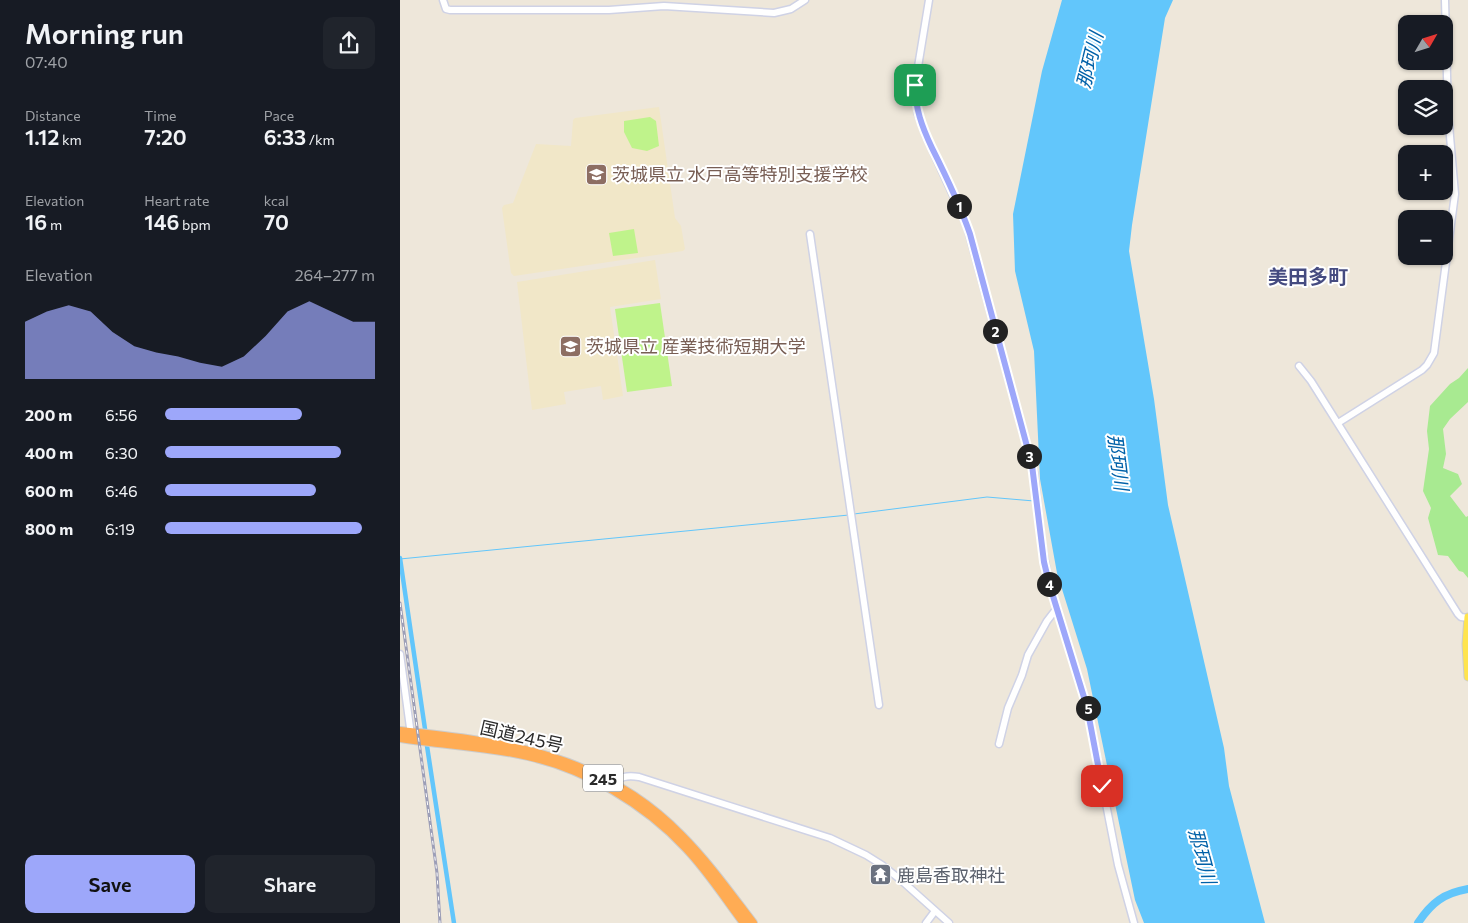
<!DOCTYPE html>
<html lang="en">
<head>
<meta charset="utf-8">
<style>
	:root { --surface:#171b24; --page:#20242c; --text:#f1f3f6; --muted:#9ea1a6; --accent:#9da7fa }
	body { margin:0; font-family:Commissioner,"Noto Sans JP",sans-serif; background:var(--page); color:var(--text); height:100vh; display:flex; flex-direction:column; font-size:19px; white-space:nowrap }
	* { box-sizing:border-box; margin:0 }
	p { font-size:16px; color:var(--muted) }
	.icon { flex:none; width:28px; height:28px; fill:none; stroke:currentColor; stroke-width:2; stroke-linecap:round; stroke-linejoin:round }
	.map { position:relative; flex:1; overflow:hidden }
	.sheet { display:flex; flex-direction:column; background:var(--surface); width:400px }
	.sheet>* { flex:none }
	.needle { width:32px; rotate:51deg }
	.controls { position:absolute; left:998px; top:15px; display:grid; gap:10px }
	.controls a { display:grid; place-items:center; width:55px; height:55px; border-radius:10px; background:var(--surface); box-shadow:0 1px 4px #0004; font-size:25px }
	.pin { position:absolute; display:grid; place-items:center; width:42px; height:42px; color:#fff; margin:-21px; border-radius:10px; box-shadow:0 2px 8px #0006 }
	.km { position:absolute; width:25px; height:25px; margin:-12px; border-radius:50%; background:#222; color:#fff; font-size:14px; line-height:25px; text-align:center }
	.round { display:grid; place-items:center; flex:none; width:52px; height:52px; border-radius:10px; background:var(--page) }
	.summary { display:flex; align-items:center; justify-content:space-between; height:85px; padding:0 25px }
	h1 { font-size:28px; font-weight:600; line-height:38px }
	.stats { display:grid; grid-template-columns:repeat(3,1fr); gap:8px; height:85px; padding:5px 25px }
	.stats div { display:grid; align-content:center }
	.stats b { font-size:21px; font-weight:600 }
	.stats small { font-size:14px; font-weight:400 }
	.stats p { font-size:14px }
	.chart { height:140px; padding:10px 25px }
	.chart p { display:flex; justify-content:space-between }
	.chart svg { width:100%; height:90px; margin-top:5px; fill:var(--accent); opacity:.7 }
	.primary-button { display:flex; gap:10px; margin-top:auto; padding:10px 25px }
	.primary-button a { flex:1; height:58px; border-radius:10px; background:var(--accent); color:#111; font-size:20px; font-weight:600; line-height:58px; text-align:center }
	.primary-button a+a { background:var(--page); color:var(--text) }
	ul { padding:0 25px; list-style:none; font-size:16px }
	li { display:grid; grid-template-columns:80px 60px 1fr; align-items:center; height:38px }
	li i { height:12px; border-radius:6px; background:var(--accent) }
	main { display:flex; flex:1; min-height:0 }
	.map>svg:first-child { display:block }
</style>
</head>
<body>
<main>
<section class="sheet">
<div class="summary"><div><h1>Morning run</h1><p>07:40</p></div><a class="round"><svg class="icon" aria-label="share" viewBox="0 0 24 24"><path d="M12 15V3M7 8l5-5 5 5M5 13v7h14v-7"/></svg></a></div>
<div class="stats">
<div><p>Distance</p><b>1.12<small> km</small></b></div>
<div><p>Time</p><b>7:20</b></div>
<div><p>Pace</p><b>6:33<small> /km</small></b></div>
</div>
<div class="stats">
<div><p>Elevation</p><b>16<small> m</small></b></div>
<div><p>Heart rate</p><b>146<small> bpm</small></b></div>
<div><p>kcal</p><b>70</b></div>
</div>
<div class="chart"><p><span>Elevation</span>264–277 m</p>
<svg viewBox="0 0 160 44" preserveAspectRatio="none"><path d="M0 44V16L10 11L20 8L30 11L40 21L50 28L60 31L70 33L80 36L90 38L100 33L110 23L120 11L130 6L140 11L150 16L160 16V44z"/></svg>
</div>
<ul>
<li><b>200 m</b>6:56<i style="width:65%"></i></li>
<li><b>400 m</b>6:30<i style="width:84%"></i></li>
<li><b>600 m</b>6:46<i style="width:72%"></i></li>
<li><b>800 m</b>6:19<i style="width:94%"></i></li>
</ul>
<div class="primary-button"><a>Save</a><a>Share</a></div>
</section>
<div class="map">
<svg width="1068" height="923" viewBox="0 0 1068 923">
	<rect width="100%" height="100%" fill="#eee7da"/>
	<path fill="#f1e7c8" d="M259,107l16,111 6,8 4,23 -2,2 -169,25 -3,-3 -9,-65 2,-3 9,-2 23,-59 35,2 2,-26 2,-2z
		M255,260l6,39 -51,8 13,89 -20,4 -2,-14 -37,6 2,12 -34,6 -15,-128z"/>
	<path fill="#a8ea91" d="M1068,368v34l-18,17 -7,10 3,25 -3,14 15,6 4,10 -12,12 16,21 2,-1v62l-5,-6 -4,-1 -11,-15 -10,-1 -10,-37 3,-10 -8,-17 6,-42 -2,-18 3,-25 20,-22 9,-6z"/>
	<path fill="#bff38b" d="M250,117l6,4 3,25 -12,5 -15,-3 -8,-16v-11z
		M234,229l4,24 -25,3 -4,-23z
		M260,303l12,83 -45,6 -12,-83z"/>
	<path fill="#62c6fb" d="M662,0h111l-8,18 -33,207 -3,26 25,148 14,106 56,243 5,38 36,137h-121l-9,-23 -48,-231 -30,-96 -17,-94 -6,-128 -19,-80 -2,-57 29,-143z"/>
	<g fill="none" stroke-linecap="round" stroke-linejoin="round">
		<path stroke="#62c6fb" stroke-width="1" d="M454,514l133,-17 47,4
			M0,559l449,-44"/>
		<path stroke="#62c6fb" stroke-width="4.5" d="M0,558l25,171
			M27,746l27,177"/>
		<path stroke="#62c6fb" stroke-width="8" d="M1018,923c13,-20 26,-30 50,-34"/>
		<defs>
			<path id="secondary" d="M43,0l3,9 4,1h159l55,-4 110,7 17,-4 14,-9
				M529,0l-14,85 3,29 8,22 41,90 35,128 32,119 8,73 7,37 38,124 31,158 16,58
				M410,234l69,471
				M899,366l12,15 147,233 3,3 7,1
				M938,423l84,-53 5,-5 7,-12 21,-159 -7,-81 -3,-113
				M0,654l11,81
				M599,744l9,-36 14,-33 6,-20 19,-34 10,-13
				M212,786c7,-10 16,-11 27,-9l191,61 36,17 16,10 20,16 47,42
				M526,923l9,-12"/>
			<path id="primary" d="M1068,617l-2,27 2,33"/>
			<path id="highway" d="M0,731c106,11 203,24 281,104 27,27 49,58 72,88
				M0,738c42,7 86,8 128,18 58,13 117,48 158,92 22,23 39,50 58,75"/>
		</defs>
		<use href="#secondary" stroke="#cfd2e5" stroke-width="9"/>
		<use href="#primary" stroke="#ccc" stroke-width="9"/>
		<use href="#highway" stroke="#ccc" stroke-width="10"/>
		<use href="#secondary" stroke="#fff" stroke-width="6"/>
		<use href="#primary" stroke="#ffe44e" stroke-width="7"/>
		<use href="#highway" stroke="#ffac54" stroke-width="8"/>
		<defs>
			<path id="rail" d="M0,603l37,270 3,50"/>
		</defs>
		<use href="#rail" stroke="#9c9eb7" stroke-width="3"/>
		<use href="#rail" stroke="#fff" stroke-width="1" stroke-dasharray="4" stroke-linecap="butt"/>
	</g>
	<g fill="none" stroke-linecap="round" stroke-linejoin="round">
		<defs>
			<path id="route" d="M515,85c0,23 7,42 17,63 14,28 28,57 38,86l62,231 12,97 5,21 38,124 15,79"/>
		</defs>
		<use href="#route" stroke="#fff" stroke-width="10"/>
		<use href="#route" stroke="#9da7fa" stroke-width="6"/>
	</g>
	<defs>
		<symbol id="school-square" viewBox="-11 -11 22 22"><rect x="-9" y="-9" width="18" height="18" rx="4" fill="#8d6e63" stroke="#fff"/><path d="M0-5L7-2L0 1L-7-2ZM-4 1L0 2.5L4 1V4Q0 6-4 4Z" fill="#fff"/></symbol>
		<symbol id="university-square" viewBox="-11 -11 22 22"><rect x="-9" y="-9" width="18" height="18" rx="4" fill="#8d6e63" stroke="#fff"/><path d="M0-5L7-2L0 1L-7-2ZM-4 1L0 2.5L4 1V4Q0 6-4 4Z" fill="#fff"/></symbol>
		<symbol id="temple-square" viewBox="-11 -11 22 22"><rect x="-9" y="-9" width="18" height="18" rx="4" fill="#6b7280" stroke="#fff"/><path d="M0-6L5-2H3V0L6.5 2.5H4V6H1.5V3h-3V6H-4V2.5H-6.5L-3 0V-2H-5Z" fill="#fff"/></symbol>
	</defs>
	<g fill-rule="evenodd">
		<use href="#school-square" x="184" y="162" width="25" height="25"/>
		<use href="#university-square" x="158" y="334" width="25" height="25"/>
		<use href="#temple-square" x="468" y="862" width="25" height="25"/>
	</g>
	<g text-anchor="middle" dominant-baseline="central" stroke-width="4" stroke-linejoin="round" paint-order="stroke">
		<rect fill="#fff" stroke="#6a6a6a" stroke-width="1" x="183" y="764.5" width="40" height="27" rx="4"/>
		<g font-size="16" font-weight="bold" fill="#2a2a2a">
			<text x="203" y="778">245</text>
		</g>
		<g font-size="18" fill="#785e54" stroke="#fff" text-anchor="start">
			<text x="212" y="174">茨城県立 水戸高等特別支援学校</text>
			<text x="186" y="346">茨城県立 産業技術短期大学</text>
		</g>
		<g font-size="18" fill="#2a2a2a" stroke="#fff">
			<text transform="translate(122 736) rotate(13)">国道245号</text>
		</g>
		<g font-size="18" fill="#5b616d" stroke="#fff" text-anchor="start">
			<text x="497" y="875">鹿島香取神社</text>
		</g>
		<g font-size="19" font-style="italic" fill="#0061a8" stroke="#fff">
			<text transform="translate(689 60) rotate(-76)">那珂川</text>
			<text transform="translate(719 462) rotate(83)">那珂川</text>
			<text transform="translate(803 856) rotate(75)">那珂川</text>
		</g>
		<g font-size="20" font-weight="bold" fill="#454b80" stroke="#fff">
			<text x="908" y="276">美田多町</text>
		</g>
	</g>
</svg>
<div class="controls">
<a><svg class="needle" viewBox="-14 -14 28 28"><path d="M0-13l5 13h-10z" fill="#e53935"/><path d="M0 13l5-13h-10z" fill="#9ea1a6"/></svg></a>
<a><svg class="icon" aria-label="layers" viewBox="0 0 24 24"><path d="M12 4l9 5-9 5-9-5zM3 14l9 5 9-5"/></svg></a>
<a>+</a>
<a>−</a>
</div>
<div class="pin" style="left:515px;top:85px;background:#1e9e55"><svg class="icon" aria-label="arrive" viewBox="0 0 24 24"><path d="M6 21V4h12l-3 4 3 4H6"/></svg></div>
<div class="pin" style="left:702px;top:786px;background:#d93025"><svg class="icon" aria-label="check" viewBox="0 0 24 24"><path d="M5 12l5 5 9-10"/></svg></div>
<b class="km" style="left:559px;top:206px">1</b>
<b class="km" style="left:595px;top:331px">2</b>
<b class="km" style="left:629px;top:456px">3</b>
<b class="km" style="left:649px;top:584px">4</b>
<b class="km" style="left:688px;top:708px">5</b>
</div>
</main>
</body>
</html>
